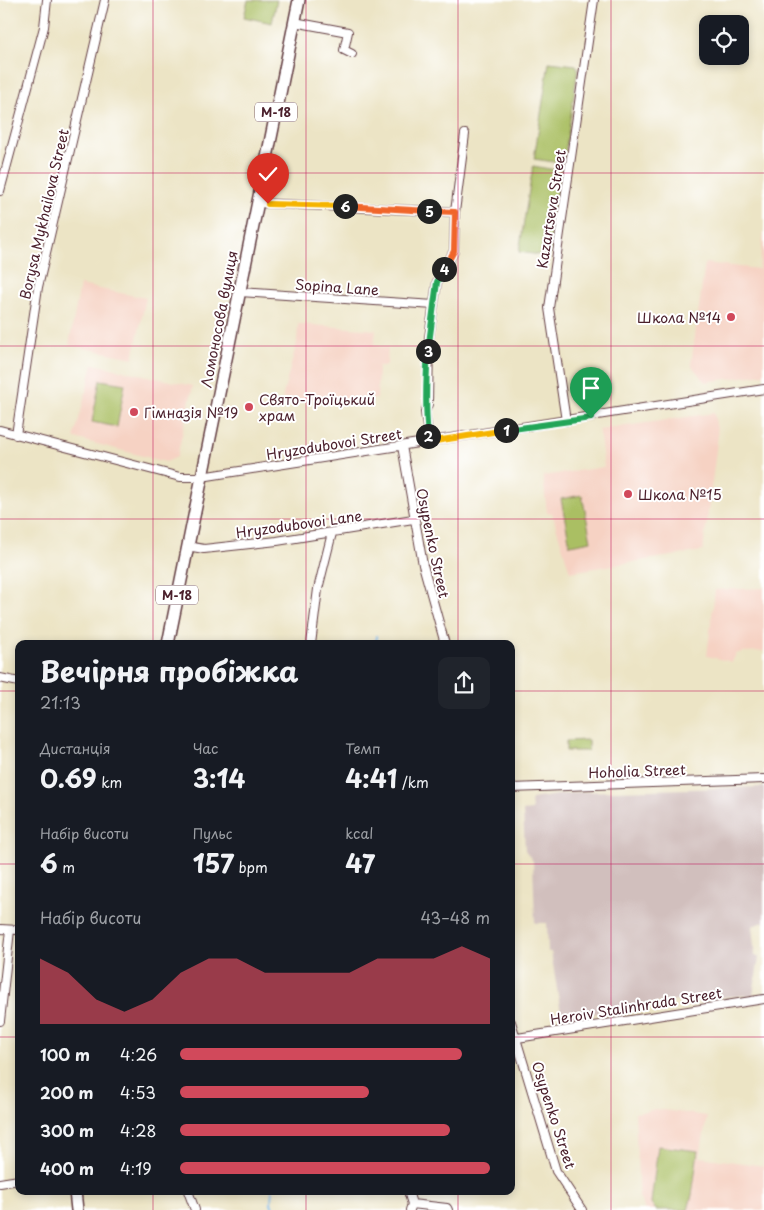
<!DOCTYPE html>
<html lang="uk">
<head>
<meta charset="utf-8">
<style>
	:root { --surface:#171b24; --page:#20242c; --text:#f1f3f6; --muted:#9ea1a6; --accent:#d1495b }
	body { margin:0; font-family:"Playpen Sans",sans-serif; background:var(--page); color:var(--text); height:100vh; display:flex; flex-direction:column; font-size:19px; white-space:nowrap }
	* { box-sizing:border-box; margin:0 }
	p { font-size:16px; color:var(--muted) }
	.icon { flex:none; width:28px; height:28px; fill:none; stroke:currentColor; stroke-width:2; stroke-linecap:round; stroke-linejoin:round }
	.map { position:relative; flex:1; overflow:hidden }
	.details { position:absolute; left:15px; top:640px; width:500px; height:555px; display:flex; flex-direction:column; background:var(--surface); border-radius:10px; box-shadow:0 2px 8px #0003 }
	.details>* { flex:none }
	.controls { position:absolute; left:699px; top:15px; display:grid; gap:10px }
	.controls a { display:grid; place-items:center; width:50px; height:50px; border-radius:10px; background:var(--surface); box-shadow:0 2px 8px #0003; font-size:25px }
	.pin { position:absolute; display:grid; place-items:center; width:42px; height:42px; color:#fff; margin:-51px -21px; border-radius:50% 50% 50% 0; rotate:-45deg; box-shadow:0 0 5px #0007 }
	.pin .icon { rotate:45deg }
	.km { position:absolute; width:25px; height:25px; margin:-12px; border-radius:50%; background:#222; color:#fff; font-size:14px; line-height:25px; text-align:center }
	.round { display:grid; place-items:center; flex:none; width:52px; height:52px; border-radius:10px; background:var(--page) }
	.overview { display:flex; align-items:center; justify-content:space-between; height:85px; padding:0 25px }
	h1 { font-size:28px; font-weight:700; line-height:38px }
	.metrics { display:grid; grid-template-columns:repeat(3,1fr); gap:8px; height:85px; padding:5px 25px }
	.metrics div { display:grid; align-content:center }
	.metrics b { font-size:25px; font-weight:700 }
	.metrics small { font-size:14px; font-weight:400 }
	.metrics p { font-size:14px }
	.chart { height:140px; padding:10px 25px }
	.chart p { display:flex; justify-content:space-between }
	.chart svg { width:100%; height:90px; margin-top:5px; fill:var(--accent); opacity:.7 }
	ul { padding:0 25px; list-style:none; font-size:16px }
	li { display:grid; grid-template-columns:80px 60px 1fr; align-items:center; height:38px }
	li i { height:12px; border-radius:6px; background:var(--accent) }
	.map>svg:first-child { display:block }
</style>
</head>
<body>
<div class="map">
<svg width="764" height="1210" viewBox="0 0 764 1210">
	<rect width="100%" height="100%" fill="#fff"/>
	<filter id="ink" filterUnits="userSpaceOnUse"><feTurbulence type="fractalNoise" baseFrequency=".02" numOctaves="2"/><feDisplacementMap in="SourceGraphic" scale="10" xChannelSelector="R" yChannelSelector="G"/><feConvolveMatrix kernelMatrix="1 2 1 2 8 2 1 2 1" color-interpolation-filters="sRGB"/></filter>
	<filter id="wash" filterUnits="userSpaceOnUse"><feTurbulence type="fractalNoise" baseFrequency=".0096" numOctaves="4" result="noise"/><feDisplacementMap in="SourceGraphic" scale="20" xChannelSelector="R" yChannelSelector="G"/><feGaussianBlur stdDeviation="1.12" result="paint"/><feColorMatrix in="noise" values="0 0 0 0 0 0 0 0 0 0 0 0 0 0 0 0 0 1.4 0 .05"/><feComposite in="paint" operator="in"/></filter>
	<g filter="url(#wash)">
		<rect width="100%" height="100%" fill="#ece4c5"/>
		<path fill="#f6d2c3" d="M764,230v144l-59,8 -14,-17 14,-102 54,6z
			M80,285l66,13 -13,60 -64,-13z
			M298,324l78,6 -2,16 14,2 -1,18h-9l-1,33h-95l15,-57z
			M93,364l100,22 -16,71 -11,5 -92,-24z
			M714,413l4,22 -15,116 -133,21 -18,-59h-5l-4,-37 61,-9 -5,-37z
			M764,588v63l-22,1 -6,2 -4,8 -25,-6 8,-66z
			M656,1109l51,7 -7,41 64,9v44h-119l-6,-13 -4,-84z"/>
		<path fill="#d1bfbd" d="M764,787v135l-12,4 3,30 4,1 -6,38 -35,2 -5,-3 -151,25 -11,-67h-3l-1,-29h-12l-2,-62 -8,-11 -2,-39 9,-1 -1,-11 47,-7z"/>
		<path fill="#aabf64" stroke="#7a6f48" d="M248,0h29l-5,23 -28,-6z
			M549,62l27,3 2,3 -14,92 -3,3 -27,-4z
			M533,166l28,5 2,3 -11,79 -5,3 -28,-4z
			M100,380l25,4 -8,43 -25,-5z
			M582,495l9,46 -21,4 -9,-46z
			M588,740v11h-22v-10z
			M658,1146l40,5 -6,44 -4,15h-32l-5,-7z"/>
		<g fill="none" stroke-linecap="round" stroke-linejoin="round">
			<path stroke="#78b9ed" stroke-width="2" d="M376,636l1,8
				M272,1191l-1,12 3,7"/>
		</g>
	</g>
	<g filter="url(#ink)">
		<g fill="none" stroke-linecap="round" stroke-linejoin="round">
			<defs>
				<path id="minor" d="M294,22l54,10 -4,18 8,4
					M0,191l44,-164 3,-27
					M258,203l197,9
					M240,292l194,13
					M566,421l-17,-113 45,-308
					M0,430l180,47h21l563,-88
					M16,435l22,-148 67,-287
					M429,442l-4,-30 3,-8 1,-66 8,-56 17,-31 1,-39 10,-78
					M402,446l21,119 22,79
					M187,546l17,3 73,-8 136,-22
					M311,644l7,-55 14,-56
					M0,678l19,4
					M511,788l253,-9
					M0,929l19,1
					M0,1021l10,-91
					M511,1022l45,149 26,39
					M511,1039l253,-40
					M0,1183l19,-3
					M188,1191l7,19
					M408,1191l4,13 -2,6
					M412,1204l35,4 1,2"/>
				<path id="highway" d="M168,644l131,-644
					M75,1191l2,19"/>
			</defs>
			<use href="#minor" stroke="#623d42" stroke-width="10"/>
			<use href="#highway" stroke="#623d42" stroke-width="14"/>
			<use href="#minor" stroke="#fff" stroke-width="8"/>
			<use href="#highway" stroke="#fff" stroke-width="11"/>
		</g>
	</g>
	<g fill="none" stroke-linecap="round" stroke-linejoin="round" filter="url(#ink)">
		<defs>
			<path id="split-1" d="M506,430l85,-12"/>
			<path id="split-2" d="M428,436l1,6 77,-12"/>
			<path id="split-3" d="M428,436c-3,-28 -2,-57 0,-85"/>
			<path id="split-4" d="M428,351l9,-69 7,-13"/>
			<path id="split-5" d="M429,211l26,1 -1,39 -10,18"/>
			<path id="split-6" d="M345,206l84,5"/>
			<path id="split-7" d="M268,204l77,2"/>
		</defs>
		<use href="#split-1" stroke="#fff" stroke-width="10"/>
		<use href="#split-2" stroke="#fff" stroke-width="10"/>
		<use href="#split-3" stroke="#fff" stroke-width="10"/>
		<use href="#split-4" stroke="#fff" stroke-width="10"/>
		<use href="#split-5" stroke="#fff" stroke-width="10"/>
		<use href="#split-6" stroke="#fff" stroke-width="10"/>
		<use href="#split-7" stroke="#fff" stroke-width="10"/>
		<use href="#split-1" stroke="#22a559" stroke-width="6"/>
		<use href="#split-2" stroke="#f5b400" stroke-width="6"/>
		<use href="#split-3" stroke="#22a559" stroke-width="6"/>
		<use href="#split-4" stroke="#22a559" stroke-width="6"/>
		<use href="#split-5" stroke="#f0652b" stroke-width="6"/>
		<use href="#split-6" stroke="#f0652b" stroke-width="6"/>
		<use href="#split-7" stroke="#f5b400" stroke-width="6"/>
	</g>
	<path fill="none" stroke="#c2185b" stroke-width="1" stroke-opacity="0.55" d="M153,0v644M306,0v644M458,0v644M611,0v1210M0,173h764M0,346h764M0,519h764M0,691h19M511,691h253M0,864h19M511,864h253M0,1037h19M511,1037h253M153,1191v19M306,1191v19M458,1191v19"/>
	<g fill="#d1495b" stroke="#fff" stroke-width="2">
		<circle cx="731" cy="317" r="5"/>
		<circle cx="249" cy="407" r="5"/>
		<circle cx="134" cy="412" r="5"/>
		<circle cx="628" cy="494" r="5"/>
	</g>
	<g text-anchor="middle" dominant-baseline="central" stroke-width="4" stroke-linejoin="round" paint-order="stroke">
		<g fill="#fff" stroke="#80626b" stroke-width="1">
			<rect x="255" y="102.5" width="42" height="19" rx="4"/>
			<rect x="156" y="585.5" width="42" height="19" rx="4"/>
		</g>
		<g font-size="12" font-weight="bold" fill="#4a1f2b">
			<text x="276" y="112">М-18</text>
			<text x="177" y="595">М-18</text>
		</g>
		<g font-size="14" fill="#4a1f2b" stroke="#fff">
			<text transform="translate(551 209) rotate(-81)">Kazartseva Street</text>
			<text transform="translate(44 214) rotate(-77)">Borysa Mykhailova Street</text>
			<text transform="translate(337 287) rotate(4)">Sopina Lane</text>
			<text transform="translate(219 319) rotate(-79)">Ломоносова вулиця</text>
			<text transform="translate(334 444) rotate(-9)">Hryzodubovoi Street</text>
			<text transform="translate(299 524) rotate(-8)">Hryzodubovoi Lane</text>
			<text transform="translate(433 543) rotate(78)">Osypenko Street</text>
			<text transform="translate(637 771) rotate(-2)">Hoholia Street</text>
			<text transform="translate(636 1006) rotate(-9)">Heroiv Stalinhrada Street</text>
			<text transform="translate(554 1115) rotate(72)">Osypenko Street</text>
		</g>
		<g font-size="14" fill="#4a1f2b" stroke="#fff" text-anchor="start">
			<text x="721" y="317" text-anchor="end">Школа №14</text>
			<text x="259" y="399">Свято-Троїцький<tspan x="259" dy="16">храм</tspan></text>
			<text x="144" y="412">Гімназія №19</text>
			<text x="638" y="494">Школа №15</text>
		</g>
	</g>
</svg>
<div class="controls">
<a><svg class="icon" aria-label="locate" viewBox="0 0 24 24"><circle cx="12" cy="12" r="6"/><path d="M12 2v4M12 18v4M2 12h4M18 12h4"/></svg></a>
</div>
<div class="pin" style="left:591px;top:418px;background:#1e9e55"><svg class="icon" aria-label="arrive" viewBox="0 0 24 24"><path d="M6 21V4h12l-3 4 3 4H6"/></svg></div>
<div class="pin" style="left:268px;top:204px;background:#d93025"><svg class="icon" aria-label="check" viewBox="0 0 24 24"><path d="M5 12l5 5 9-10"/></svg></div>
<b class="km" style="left:506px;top:430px">1</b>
<b class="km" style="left:428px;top:436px">2</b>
<b class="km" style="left:428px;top:351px">3</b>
<b class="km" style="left:444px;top:269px">4</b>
<b class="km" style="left:429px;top:211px">5</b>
<b class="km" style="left:345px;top:206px">6</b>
<section class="details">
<div class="overview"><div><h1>Вечірня пробіжка</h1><p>21:13</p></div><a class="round"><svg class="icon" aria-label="share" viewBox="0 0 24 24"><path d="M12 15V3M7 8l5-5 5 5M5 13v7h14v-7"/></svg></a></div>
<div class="metrics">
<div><p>Дистанція</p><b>0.69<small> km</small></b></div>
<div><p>Час</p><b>3:14</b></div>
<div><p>Темп</p><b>4:41<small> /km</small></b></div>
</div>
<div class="metrics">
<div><p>Набір висоти</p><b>6<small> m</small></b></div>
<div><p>Пульс</p><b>157<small> bpm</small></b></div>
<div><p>kcal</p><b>47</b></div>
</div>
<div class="chart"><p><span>Набір висоти</span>43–48 m</p>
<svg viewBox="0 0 160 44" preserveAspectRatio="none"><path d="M0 44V12L10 19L20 32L30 38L40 32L50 19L60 12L70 12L80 19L90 19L100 19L110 19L120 12L130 12L140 12L150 6L160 12V44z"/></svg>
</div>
<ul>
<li><b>100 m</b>4:26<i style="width:91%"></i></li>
<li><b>200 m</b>4:53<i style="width:61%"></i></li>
<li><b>300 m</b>4:28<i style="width:87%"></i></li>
<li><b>400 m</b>4:19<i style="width:100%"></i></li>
</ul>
</section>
</div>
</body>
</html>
